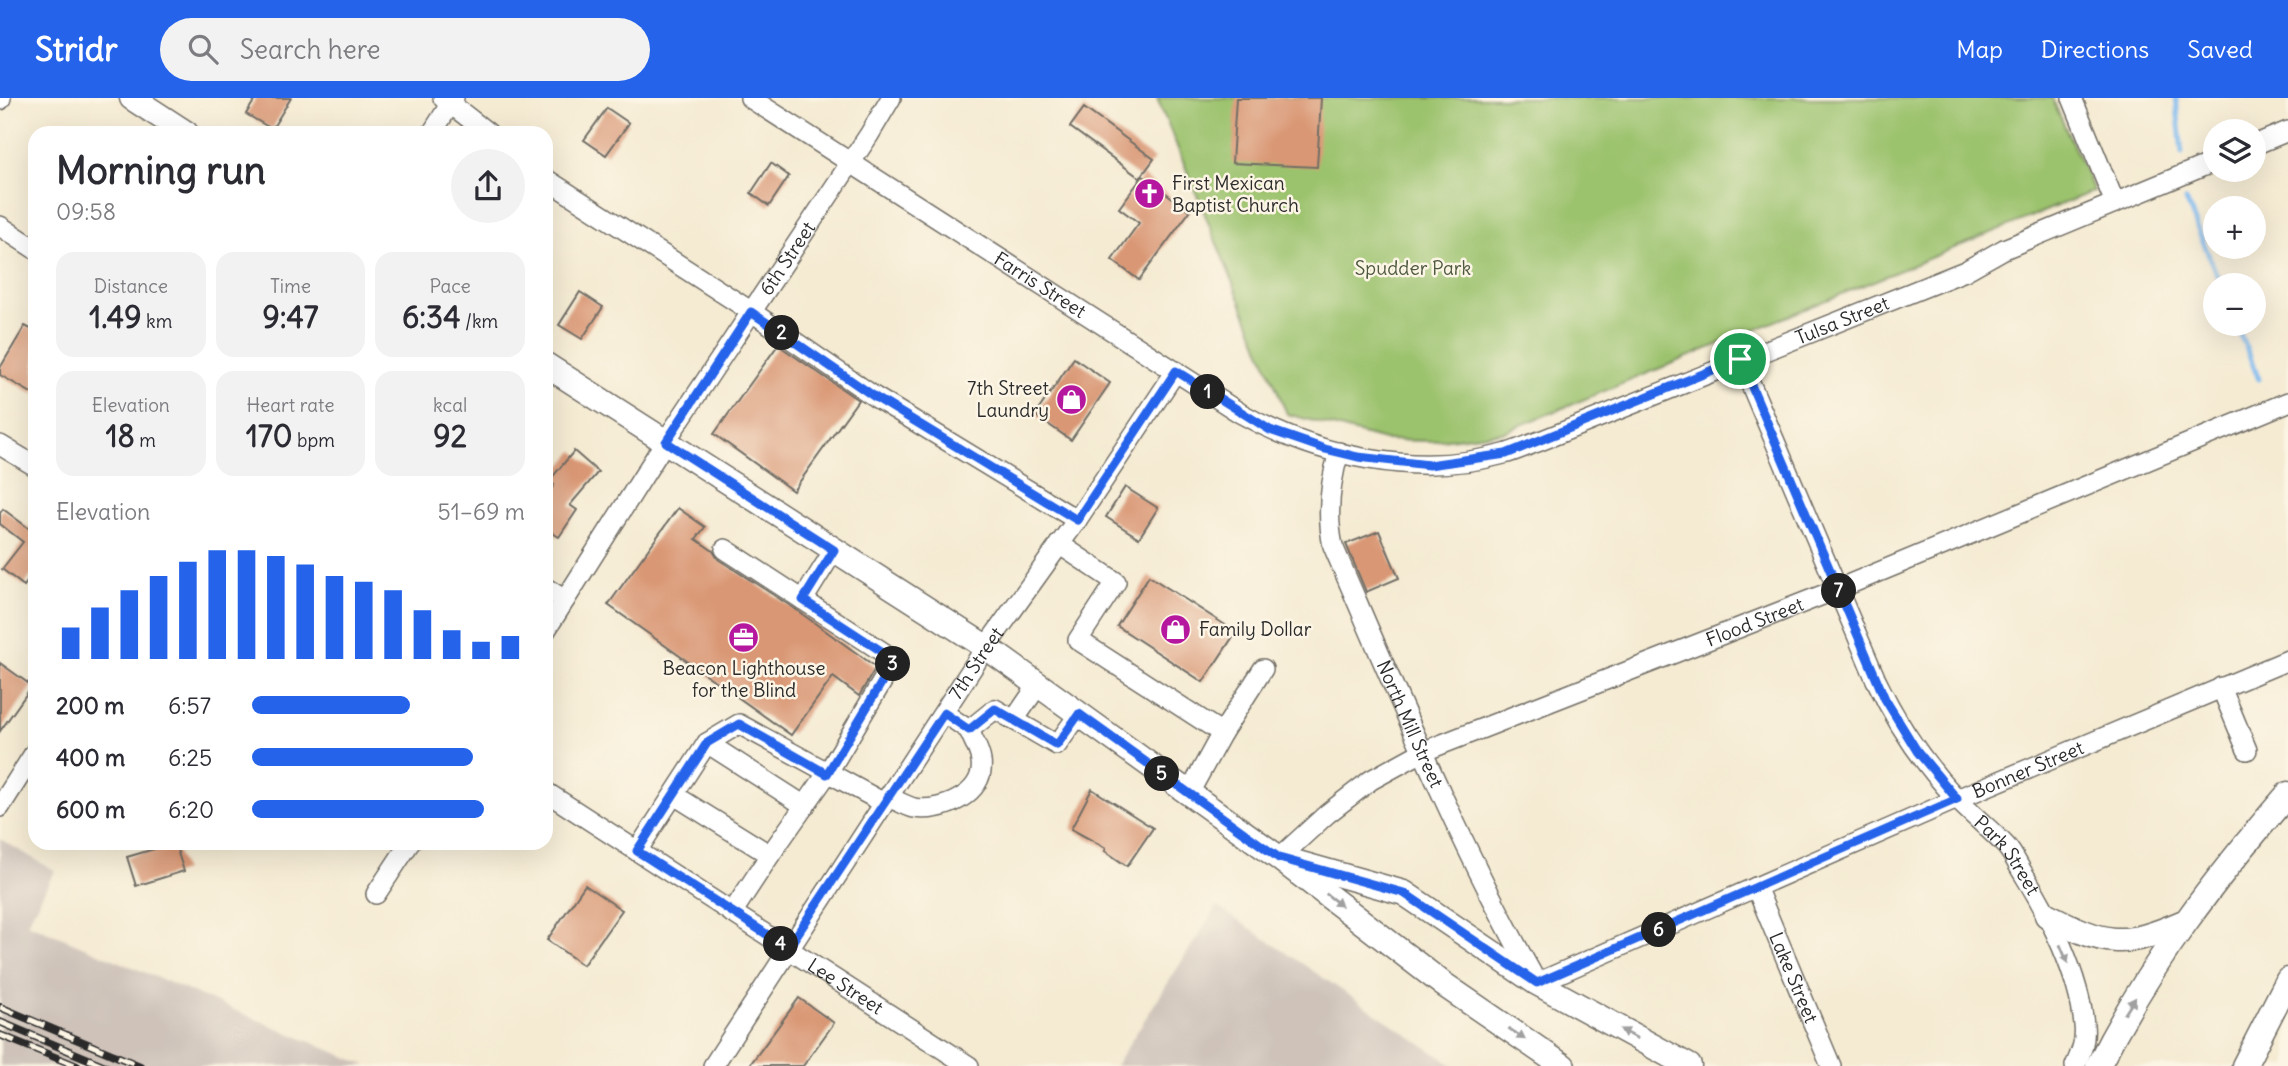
<!DOCTYPE html>
<html lang="en">
<head>
<meta charset="utf-8">
<style>
	:root { --surface:#fff; --page:#f2f2f3; --text:#2b2b33; --muted:#7c7c81; --accent:#2563eb }
	body { margin:0; font-family:Delius,sans-serif; background:var(--page); color:var(--text); height:100vh; display:flex; flex-direction:column; font-size:26px; white-space:nowrap }
	* { box-sizing:border-box; margin:0 }
	p { font-size:23px; color:var(--muted) }
	.icon { flex:none; width:38px; height:38px; fill:none; stroke:currentColor; stroke-width:2; stroke-linecap:round; stroke-linejoin:round }
	.map { position:relative; flex:1; overflow:hidden }
	.sheet { position:absolute; left:28px; top:28px; width:525px; height:724px; display:flex; flex-direction:column; background:var(--surface); border-radius:21px; box-shadow:0 7px 28px #0002 }
	.sheet>* { flex:none }
	.controls { position:absolute; left:2203px; top:21px; display:grid; gap:14px }
	.controls a { display:grid; place-items:center; width:63px; height:63px; border-radius:50%; background:var(--surface); box-shadow:0 7px 28px #0002; font-size:35px }
	.pin { position:absolute; display:grid; place-items:center; width:60px; height:60px; color:#fff; margin:-30px; border:4px solid #fff; border-radius:50%; box-shadow:0 2px 7px #0007 }
	.km { position:absolute; width:35px; height:35px; margin:-18px; border-radius:50%; background:#222; color:#fff; font-size:19px; line-height:35px; text-align:center }
	.round { display:grid; place-items:center; flex:none; width:74px; height:74px; border-radius:37px; background:var(--page) }
	.summary { display:flex; align-items:center; justify-content:space-between; height:119px; padding:0 28px }
	h1 { font-size:38px; font-weight:700; line-height:52px }
	.stats { display:grid; grid-template-columns:repeat(3,1fr); gap:10px; height:119px; padding:7px 28px }
	.stats div { display:grid; align-content:center; border-radius:18px; background:var(--page); text-align:center }
	.stats b { font-size:30px; font-weight:700 }
	.stats small { font-size:19px; font-weight:400 }
	.stats p { font-size:19px }
	.chart { height:196px; padding:14px 28px }
	.chart p { display:flex; justify-content:space-between }
	.chart svg { width:100%; height:126px; margin-top:7px; stroke:var(--accent); stroke-width:6 }
	ul { padding:0 28px; list-style:none; font-size:23px }
	li { display:grid; grid-template-columns:112px 84px 1fr; align-items:center; height:52px }
	li i { height:18px; border-radius:9px; background:var(--accent) }
	header { display:flex; align-items:center; gap:42px; box-sizing:border-box; height:98px; padding:0 35px; background:var(--accent); color:#fff }
	header strong { font-size:33px }
	nav { display:flex; gap:38px; margin-inline-start:auto; font-size:24px }
	.search { width:490px; height:63px; background:var(--page); display:flex; align-items:center; gap:18px; box-sizing:border-box; padding:0 24px; border-radius:38px; color:var(--muted); font-size:26px }
	.map>svg:first-child { display:block }
</style>
</head>
<body>
<header>
<strong>Stridr</strong>
<div class="search"><svg class="icon" aria-label="search" viewBox="0 0 24 24"><circle cx="10" cy="10" r="6"/><path d="M15 15l6 6"/></svg>Search here</div>
<nav><a>Map</a><a>Directions</a><a>Saved</a></nav>
</header>
<div class="map">
<svg width="2288" height="968" viewBox="0 0 2288 968">
	<rect width="100%" height="100%" fill="#fcf5e5"/>
	<filter id="ink" filterUnits="userSpaceOnUse"><feTurbulence type="fractalNoise" baseFrequency=".0143" numOctaves="2"/><feDisplacementMap in="SourceGraphic" scale="14" xChannelSelector="R" yChannelSelector="G"/><feConvolveMatrix kernelMatrix="1 2 1 2 8 2 1 2 1" color-interpolation-filters="sRGB"/></filter>
	<filter id="wash" filterUnits="userSpaceOnUse"><feTurbulence type="fractalNoise" baseFrequency=".00686" numOctaves="4" result="noise"/><feDisplacementMap in="SourceGraphic" scale="28" xChannelSelector="R" yChannelSelector="G"/><feGaussianBlur stdDeviation="1.57" result="paint"/><feColorMatrix in="noise" values="0 0 0 0 0 0 0 0 0 0 0 0 0 0 0 0 0 1.4 0 .05"/><feComposite in="paint" operator="in"/></filter>
	<g filter="url(#wash)">
		<rect width="100%" height="100%" fill="#f5ebd3"/>
		<path fill="#cec2b9" d="M0,741l55,32 -28,52 341,143h-368z
			M1217,808l237,160h-339z"/>
		<path fill="#9bc26d" stroke="#63764c" stroke-width="2" d="M1157,0h895l42,93 -590,241 -72,9 -48,-1 -97,-26z"/>
		<g fill="none" stroke-linecap="round" stroke-linejoin="round">
			<path stroke="#7db9ef" stroke-width="5" d="M2176,0l6,55
				M2186,102l35,85
				M2236,226l23,55"/>
		</g>
		<g id="blocks">
			<path fill="#d99775" d="M256,0h35l-19,31 -26,-15z
				M1236,0h85l-4,69 -85,-4z
				M607,10l22,15 -23,32 -22,-15z
				M1084,10l70,51 -14,19 -70,-51z
				M771,65l18,13 -20,30 -18,-13z
				M1143,78l47,35 -51,69 -27,-20 27,-37 -20,-15z
				M580,194l23,15 -21,32 -23,-14z
				M25,228l10,5v64l-35,-20v-7z
				M778,247l80,55 -65,91 -79,-57z
				M1074,260l36,25 -39,57 -36,-25z
				M574,353l24,21 -28,33 7,5 -18,27 -13,-8v-32l8,-12 -5,-4z
				M1125,389l33,21 -19,30 -33,-21z
				M678,410l27,19 -9,12 17,12 5,8 77,50 81,58 -17,29 -26,-19 -42,58 -183,-130z
				M3,411l28,21 4,-4v45l-11,15 -22,-17 21,-27 -23,-18v-11z
				M1379,433l20,47 -33,14 -20,-48z
				M1149,478l87,56 -33,50 -86,-56z
				M0,565l32,23 -32,45z
				M1092,691l61,39 -26,38 -22,-15 1,-3 -35,-19z
				M171,746h4l9,27 -48,15 -9,-29z
				M585,787l37,25 -39,55 -36,-25z
				M799,900l35,25 -31,43h-54z"/>
		</g>
	</g>
	<g filter="url(#ink)">
		<use href="#blocks" fill-opacity="0" stroke="#726e66" stroke-width="2"/>
		<g fill="none" stroke-linecap="round" stroke-linejoin="round">
			<defs>
				<g id="minor">
					<path d="M443,0l45,35"/>
					<path id="s1" d="M750,0l490,315c78,44 176,65 264,41 12,-3 24,-9 36,-13l425,-170 39,-22 212,-88"/>
					<path d="M2072,0l43,105"/>
					<path d="M0,2l1,-2"/>
					<path d="M432,35l22,-35"/>
					<path d="M2254,47l34,-14"/>
					<path d="M546,81l206,133 123,85 202,123"/>
					<path d="M0,128l35,23"/>
					<path id="s2" d="M1740,261l136,321c21,44 47,83 80,118 16,17 35,32 50,48 7,8 12,19 17,27 27,43 56,102 61,152 2,15 -3,28 -9,41"/>
					<path d="M0,347l35,21"/>
					<path id="s3" d="M1339,354c-9,31 -13,62 -6,94 64,148 125,296 204,437l420,-184 331,-139"/>
					<path d="M1059,446l57,38 -38,58 144,93 -33,60"/>
					<path d="M725,451l170,111 -68,114 -57,81"/>
					<path d="M546,490l19,12"/>
					<path d="M803,502l31,-50"/>
					<path id="s4" d="M546,532l119,-188 204,-307 22,-37"/>
					<path d="M1038,587l-24,35 43,25 22,-31"/>
					<path d="M2221,589l26,63"/>
					<path d="M944,615l25,17 26,-21 19,11"/>
					<path d="M1222,635l41,-64"/>
					<path d="M707,645l98,63"/>
					<path id="s5" d="M546,694l423,274"/>
					<path d="M674,697l96,60 -38,58"/>
					<path d="M888,699c8,3 18,9 26,11 27,5 72,-14 67,-47 -1,-10 -8,-21 -12,-31"/>
					<path d="M0,709l35,-55"/>
					<path d="M637,753l70,-108 32,-19 145,79"/>
					<path id="s6" d="M1279,760l48,-44 44,-34 51,-28 416,-163 450,-187"/>
					<path id="s7" d="M1756,789l75,179"/>
					<path d="M376,796l33,-50"/>
					<path id="s8" d="M713,968l273,-419 91,-127 99,-149"/>
				</g>
				<path id="major" d="M132,0l54,35
					M546,267l440,282 293,211 164,126 120,82
					M1294,764l110,31 133,90 152,83
					M2047,817c59,30 75,34 137,7
					M2098,968c50,-100 117,-188 190,-272
					M2244,968l44,-86"/>
			</defs>
			<use href="#minor" stroke="#726e66" stroke-width="22"/>
			<use href="#major" stroke="#726e66" stroke-width="27"/>
			<use href="#minor" stroke="#fff" stroke-width="19"/>
			<use href="#major" stroke="#fff" stroke-width="24"/>
			<defs>
				<path id="rail" d="M0,909l140,59
					M0,924l105,44
					M0,937l77,31"/>
			</defs>
			<use href="#rail" stroke="#2b2b2b" stroke-width="8"/>
			<use href="#rail" stroke="#fcf5e5" stroke-width="5" stroke-dasharray="16" stroke-linecap="butt"/>
		</g>
		<defs><path id="oneway-solid" d="M-6-.8H1V-3.2L6.5 0L1 3.2V.8H-6Z" transform="scale(1.75)"/></defs>
		<g fill="#a0a0a0">
			<use href="#oneway-solid" transform="translate(1334 802) rotate(38)"/>
			<use href="#oneway-solid" transform="translate(2064 856) rotate(67)"/>
			<use href="#oneway-solid" transform="translate(2130 908) rotate(-57)"/>
			<use href="#oneway-solid" transform="translate(1517 936) rotate(34)"/>
			<use href="#oneway-solid" transform="translate(1629 936) rotate(-151)"/>
		</g>
	</g>
	<g fill="none" stroke-linecap="round" stroke-linejoin="round" filter="url(#ink)">
		<defs>
			<path id="route" d="M751,214l124,85 202,123 99,-149 94,59 55,19 33,8 71,8 77,-11 234,-95 145,340 32,52 40,48 -420,184 -133,-90 -125,-35 -200,-144 -22,31 -62,-36 -26,21 -25,-17 -156,235 -151,-97 70,-108 32,-19 88,50 68,-114 -92,-60 31,-50 -168,-108z"/>
		</defs>
		<use href="#route" stroke="#fff" stroke-width="14"/>
		<use href="#route" stroke="#2563eb" stroke-width="9"/>
	</g>
	<defs>
		<symbol id="church-disc" viewBox="-11 -11 22 22"><circle r="9.5" fill="#b5179e" stroke="#fcf5e5"/><path d="M-1.2-6h2.4v3.5h3.3v2.4h-3.3V6h-2.4V-.1h-3.3v-2.4h3.3Z" fill="#fff"/></symbol>
		<symbol id="shop-disc" viewBox="-11 -11 22 22"><circle r="9.5" fill="#b5179e" stroke="#fcf5e5"/><path d="M-5-2.5h2.3a2.7 3.5 0 0 1 5.4 0H5L5.5 6h-11ZM-1.5-2.5h3a1.5 2.3 0 0 0-3 0Z" fill="#fff"/></symbol>
		<symbol id="office-disc" viewBox="-11 -11 22 22"><circle r="9.5" fill="#b5179e" stroke="#fcf5e5"/><path d="M-6-3h4V-5.5h4V-3h4V5H-6ZM-1-4.5V-3h2v-1.5ZM-6 0V1H6V0Z" fill="#fff"/></symbol>
	</defs>
	<g fill-rule="evenodd">
		<use href="#church-disc" x="1132" y="78" width="35" height="35"/>
		<use href="#shop-disc" x="1054" y="284" width="35" height="35"/>
		<use href="#shop-disc" x="1158" y="514" width="35" height="35"/>
		<use href="#office-disc" x="726" y="522" width="35" height="35"/>
	</g>
	<g text-anchor="middle" dominant-baseline="central" stroke-width="5" stroke-linejoin="round" paint-order="stroke">
		<g font-size="19" fill="#2b2b2b" stroke="#fcf5e5" text-anchor="start">
			<text x="1172" y="85">First Mexican<tspan x="1172" dy="22">Baptist Church</tspan></text>
			<text x="1049" y="290" text-anchor="end">7th Street<tspan x="1049" dy="22">Laundry</tspan></text>
			<text x="1199" y="531">Family Dollar</text>
			<text x="744" y="570" text-anchor="middle">Beacon Lighthouse<tspan x="744" dy="22">for the Blind</tspan></text>
		</g>
		<g font-size="19" fill="#2b2b2b" stroke="#fcf5e5">
			<text stroke="none"><textPath href="#s4" startOffset="443">6th Street</textPath></text>
			<text stroke="none"><textPath href="#s1" startOffset="345">Farris Street</textPath></text>
			<text stroke="none"><textPath href="#s1" startOffset="1220">Tulsa Street</textPath></text>
			<text stroke="none"><textPath href="#s6" startOffset="536">Flood Street</textPath></text>
			<text stroke="none"><textPath href="#s8" startOffset="481">7th Street</textPath></text>
			<text stroke="none"><textPath href="#s3" startOffset="289">North Mill Street</textPath></text>
			<text stroke="none"><textPath href="#s3" startOffset="1113">Bonner Street</textPath></text>
			<text stroke="none"><textPath href="#s2" startOffset="569">Park Street</textPath></text>
			<text stroke="none"><textPath href="#s7" startOffset="98">Lake Street</textPath></text>
			<text stroke="none"><textPath href="#s5" startOffset="357">Lee Street</textPath></text>
		</g>
		<g font-size="19" fill="#4d583f" stroke="#fcf5e5">
			<text x="1413" y="170">Spudder Park</text>
		</g>
	</g>
</svg>
<div class="controls">
<a><svg class="icon" aria-label="layers" viewBox="0 0 24 24"><path d="M12 4l9 5-9 5-9-5zM3 14l9 5 9-5"/></svg></a>
<a>+</a>
<a>−</a>
</div>
<div class="pin" style="left:1740px;top:261px;background:#1e9e55"><svg class="icon" aria-label="arrive" viewBox="0 0 24 24"><path d="M6 21V4h12l-3 4 3 4H6"/></svg></div>
<b class="km" style="left:1208px;top:294px">1</b>
<b class="km" style="left:782px;top:235px">2</b>
<b class="km" style="left:893px;top:566px">3</b>
<b class="km" style="left:781px;top:846px">4</b>
<b class="km" style="left:1162px;top:676px">5</b>
<b class="km" style="left:1659px;top:832px">6</b>
<b class="km" style="left:1839px;top:493px">7</b>
<section class="sheet">
<div class="summary"><div><h1>Morning run</h1><p>09:58</p></div><a class="round"><svg class="icon" aria-label="share" viewBox="0 0 24 24"><path d="M12 15V3M7 8l5-5 5 5M5 13v7h14v-7"/></svg></a></div>
<div class="stats">
<div><p>Distance</p><b>1.49<small> km</small></b></div>
<div><p>Time</p><b>9:47</b></div>
<div><p>Pace</p><b>6:34<small> /km</small></b></div>
</div>
<div class="stats">
<div><p>Elevation</p><b>18<small> m</small></b></div>
<div><p>Heart rate</p><b>170<small> bpm</small></b></div>
<div><p>kcal</p><b>92</b></div>
</div>
<div class="chart"><p><span>Elevation</span>51–69 m</p>
<svg viewBox="0 0 160 44" preserveAspectRatio="none"><path d="M5 44V33M15 44V26M25 44V20M35 44V15M45 44V10M55 44V6M65 44V6M75 44V8M85 44V11M95 44V15M105 44V17M115 44V20M125 44V27M135 44V34M145 44V38M155 44V36"/></svg>
</div>
<ul>
<li><b>200 m</b>6:57<i style="width:58%"></i></li>
<li><b>400 m</b>6:25<i style="width:81%"></i></li>
<li><b>600 m</b>6:20<i style="width:85%"></i></li>
</ul>
</section>
</div>
</body>
</html>
